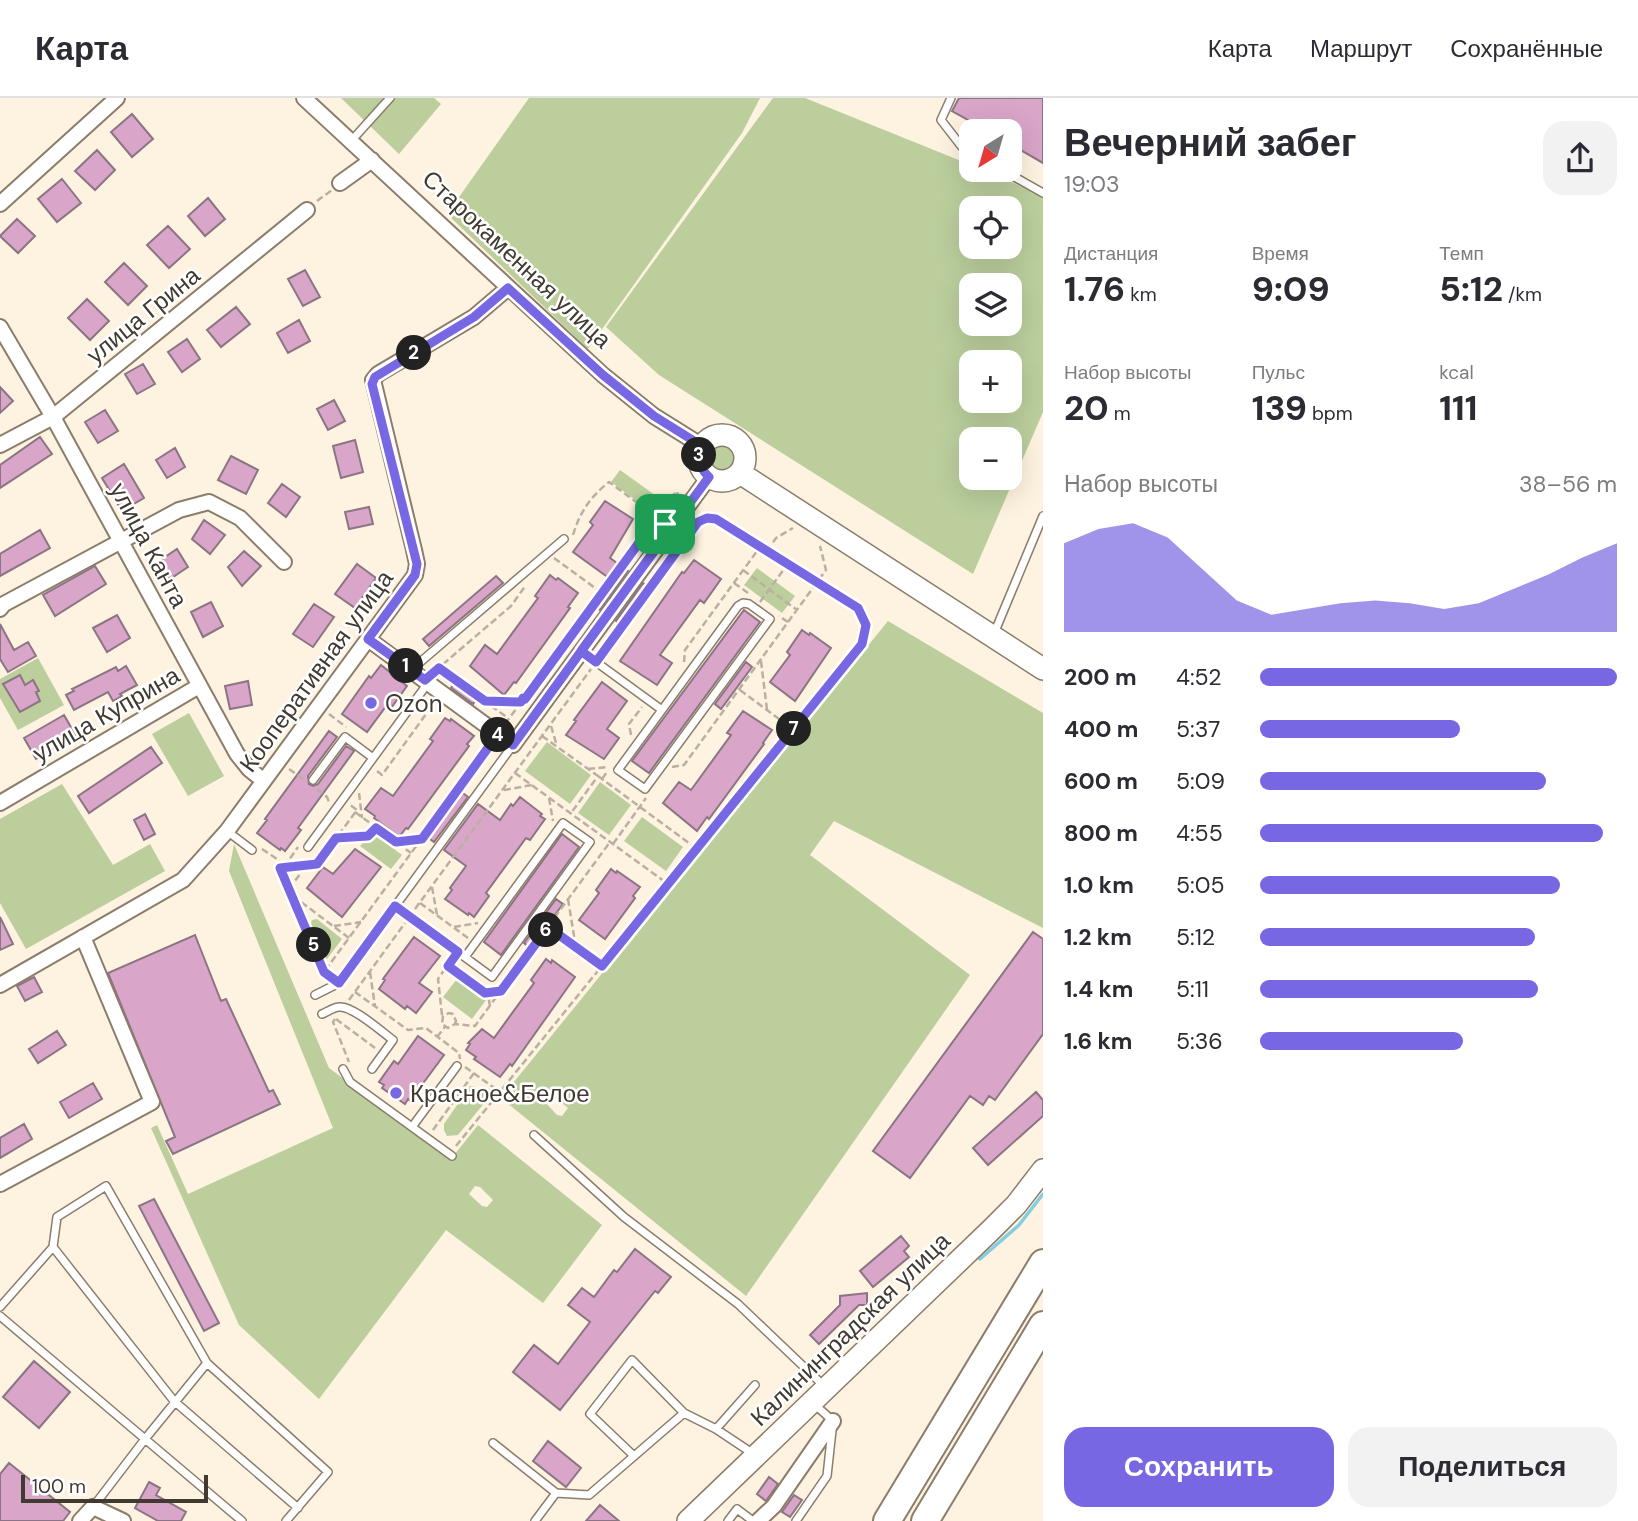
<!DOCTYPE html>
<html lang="ru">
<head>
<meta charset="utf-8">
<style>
	:root { --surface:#fff; --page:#f2f2f3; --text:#2b2b33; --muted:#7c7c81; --line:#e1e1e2; --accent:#7767e2 }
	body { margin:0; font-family:"DM Sans",sans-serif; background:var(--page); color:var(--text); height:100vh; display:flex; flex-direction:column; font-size:26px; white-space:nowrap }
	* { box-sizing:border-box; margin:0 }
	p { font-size:23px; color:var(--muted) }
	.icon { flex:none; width:38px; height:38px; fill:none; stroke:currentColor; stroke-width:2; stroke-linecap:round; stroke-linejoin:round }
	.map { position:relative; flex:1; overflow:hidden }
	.drawer { display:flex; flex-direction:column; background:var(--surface); width:595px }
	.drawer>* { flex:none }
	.needle { width:46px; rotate:217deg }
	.tools { position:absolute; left:959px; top:21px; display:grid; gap:14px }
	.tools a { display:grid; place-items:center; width:63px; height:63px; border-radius:14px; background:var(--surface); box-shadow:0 7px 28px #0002; font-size:35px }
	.scale { position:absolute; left:21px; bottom:18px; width:187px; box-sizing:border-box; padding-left:7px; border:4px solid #403a31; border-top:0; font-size:19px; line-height:24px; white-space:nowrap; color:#403a31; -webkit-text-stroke:5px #fff; paint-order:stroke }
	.pin { position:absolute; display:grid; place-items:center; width:60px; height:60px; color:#fff; margin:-30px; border-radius:14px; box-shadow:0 4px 10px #0006 }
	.km { position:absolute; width:35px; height:35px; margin:-18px; border-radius:50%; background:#222; color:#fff; font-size:19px; line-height:35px; text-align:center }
	.round { display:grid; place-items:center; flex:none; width:74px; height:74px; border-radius:21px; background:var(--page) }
	.head { display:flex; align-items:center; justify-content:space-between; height:119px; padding:0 21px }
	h1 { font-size:38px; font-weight:700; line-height:52px }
	.figures { display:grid; grid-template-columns:repeat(3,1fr); gap:10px; height:119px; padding:7px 21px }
	.figures div { display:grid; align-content:center }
	.figures b { font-size:35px; font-weight:700 }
	.figures small { font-size:19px; font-weight:400 }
	.figures p { font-size:19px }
	.chart { height:196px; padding:14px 21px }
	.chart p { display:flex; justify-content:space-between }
	.chart svg { width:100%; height:126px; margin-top:7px; fill:var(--accent); opacity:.7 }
	.action { display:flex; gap:14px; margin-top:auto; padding:14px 21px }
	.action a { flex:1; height:80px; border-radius:21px; background:var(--accent); color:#fff; font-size:28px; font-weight:700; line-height:80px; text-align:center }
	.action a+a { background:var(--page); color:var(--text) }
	ul { padding:0 21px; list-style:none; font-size:23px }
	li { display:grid; grid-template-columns:112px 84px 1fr; align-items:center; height:52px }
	li i { height:18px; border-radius:9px; background:var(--accent) }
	header { display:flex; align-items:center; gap:42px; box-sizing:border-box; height:98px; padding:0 35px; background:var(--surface); border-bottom:2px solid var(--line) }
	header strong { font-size:33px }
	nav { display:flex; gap:38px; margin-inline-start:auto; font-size:24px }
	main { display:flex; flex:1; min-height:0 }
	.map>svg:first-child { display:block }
</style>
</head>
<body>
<header>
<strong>Карта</strong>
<nav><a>Карта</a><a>Маршрут</a><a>Сохранённые</a></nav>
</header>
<main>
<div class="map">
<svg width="1043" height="1423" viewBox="0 0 1043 1423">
	<rect width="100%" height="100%" fill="#fef2e0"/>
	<path fill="#bbce9c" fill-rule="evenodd" d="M341,0h93l7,6 -42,50z
		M529,0h231l-18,35 -154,216 -141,-135z
		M773,0h32l166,67v5h11l61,25v217l-70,162 -314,-199 -53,-48zM971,110h39v39h-39zM971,187h39v39h-39zM971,264h39v39h-39zM971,341h39v39h-39z
		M710 360a12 12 0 1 1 24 0a12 12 0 1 1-24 0Z
		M620,372l46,33 -9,13 -46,-34z
		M757,470l38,28 -13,17 -38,-28z
		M888,523l155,92v215l-209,-107 -24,34 160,120 -224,321 -245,-198zM551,996l17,14 -6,8 -5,-1 -12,-13z
		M38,560l26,47 -46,25 -18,-32v-19z
		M189,615l35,63 -36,20 -36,-62z
		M547,644l44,33 -21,29 -45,-33z
		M600,684l31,23 -22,30 -31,-22z
		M62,686l51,81 37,-21 15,27 -139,78 -26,-46v-84z
		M642,719l41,30 -17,24 -42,-30z
		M374,736l28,21 -11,14 -31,-23 7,-8z
		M234,746l95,224 122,91 27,-34 124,100 -59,78 -97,-73 -127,169 -80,-74 -88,-197 6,-3 31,69 145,-66 -104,-257zM475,1088l5,1 13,13 -6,7 -5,-1 -13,-12z
		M317,821l25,20 -15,20 -3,-1 -14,-33 2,-5z
		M457,881l29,21 -14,19 -29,-22z
		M470,988h4l13,9 -1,6 -28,34 -11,1 -3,-6v-6z"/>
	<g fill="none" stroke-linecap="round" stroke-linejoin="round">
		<path stroke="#84cedf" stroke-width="3.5" d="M980,1161l39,-34 24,-31"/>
	</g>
	<path fill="#d9a5c8" stroke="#8b7584" stroke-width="2" d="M959,0h84v65l-33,-19v-13h-22l-36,-20z
		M132,16l21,25 -21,18 -21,-25z
		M97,52l18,20 -20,20 -20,-19z
		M62,81l19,24 -24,19 -19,-23z
		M208,100l17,21 -20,17 -17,-20z
		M17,121l18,17 -17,17 -18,-17z
		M168,128l22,23 -21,19 -22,-23z
		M124,165l23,23 -19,19 -23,-23z
		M305,172l15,27 -17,9 -15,-27z
		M87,201l22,22 -19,19 -22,-22z
		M236,209l14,17 -29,23 -14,-17z
		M299,222l11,21 -22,12 -11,-20z
		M187,241l13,20 -18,13 -14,-20z
		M143,266l12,20 -18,10 -12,-20z
		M0,289l13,14 -13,12z
		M334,302l11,21 -17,9 -11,-21z
		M105,312l13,21 -20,12 -13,-21z
		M40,339l12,17 -52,34v-23z
		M355,342l8,32 -22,6 -8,-32z
		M175,350l10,19 -18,11 -11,-18z
		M231,358l27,14 -12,24 -28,-14z
		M124,366l20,34 -22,13 -20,-33z
		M282,386l18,13 -14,20 -18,-14z
		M605,403l28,18 -23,39 18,13 -28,39 -5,-4 18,-25 -40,-29 20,-27 -3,-3z
		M369,409l4,17 -24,5 -4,-17z
		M204,422l21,15 -15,19 -18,-15z
		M40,432l10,18 -50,28v-22z
		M177,451l11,18 -18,12 -11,-18z
		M244,453l17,15 -19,20 -14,-19z
		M694,462l27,19 -17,24 -4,-3 -40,55 12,8 -15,22 -37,-24 62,-89 2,1z
		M357,466l19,14 -21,30 -20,-14z
		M95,468l11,18 -51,32 -12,-21z
		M550,477l6,5 2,-2 20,15 -10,14 2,1 -54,75 -2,-1 -10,13 -34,-29 15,-21 12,9 41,-56 -3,-2z
		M496,478l7,7 -74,63 -6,-7z
		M643,485l5,3 -28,39 -4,-4z
		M211,504l12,24 -20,11 -12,-25z
		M314,506l20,13 -21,30 -20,-13z
		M744,512l16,12 -111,151 -17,-12z
		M117,517l13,23 -23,14 -14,-24z
		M0,526l14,26 14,-8 8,14 -28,16 -8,-13z
		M802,532l7,5 1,-2 21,15 -36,53 -25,-19 20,-27 -3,-3z
		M746,564l6,5 -31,42 -6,-5z
		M381,567l26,21 -16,22 -4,-3 -20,27 -25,-18 27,-38 2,2z
		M126,568l11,19 -17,9 2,2 -9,5 -5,-9 -34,18 -8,-15 8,-4 -2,-2 44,-22 2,4z
		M20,577l5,10 8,-5 6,11 -3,1 4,9 -20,11 -17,-28z
		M248,583l4,24 -22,4 -5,-23z
		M455,584l22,16 -4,6 -22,-16z
		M602,584l25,19 -20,28 12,9 -15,21 -38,-24 10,-14 -2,-1z
		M743,613l29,19 -9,13 1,1 -55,75 -2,-2 -10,14 -34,-28 16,-21 12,8 40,-55 -4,-2z
		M64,617l12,21 -40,23 -12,-21z
		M445,620l5,3 1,-2 23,17 -7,8 2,2 -61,83 -2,-1 -7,9 -25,-19 1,-2 -10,-7 16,-21 12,8 40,-55 -3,-2z
		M329,633l8,6 -29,39 1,8 4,2 5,-2 28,-38 8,5 -56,77 3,2 -16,21 -4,-3 -1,2 -23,-17 10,-13 -2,-1z
		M151,649l11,16 -73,50 -11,-17z
		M460,693l8,6 -34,45 -8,-6z
		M520,699l22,17 -2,2 5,3 -15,21 -4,-2 -40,55 3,3 -15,21 -5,-4 -1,2 -23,-16 7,-9 -2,-2 16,-22 -22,-16 34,-46 22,16 11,-16 2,2z
		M145,716l10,20 -11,6 -10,-20z
		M562,736l17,13 -78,108 -17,-13z
		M355,751l26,18 -39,50 -35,-29 16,-21 10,7z
		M611,771l5,4 1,-2 23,16 -7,9 2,2 -30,41 -26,-19 20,-27 -3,-3z
		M556,801l7,5 -33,44 -6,-5z
		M0,819l13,27 -13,6z
		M1033,834l10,7v95l-48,66 -6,-4 -6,9 -13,-9 -60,82 -37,-27z
		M195,837l26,66 5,-2 43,93 4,-2 7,14 -107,50 -7,-13 9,-4 -67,-164z
		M414,839l26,19 -21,27 13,9 -16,21 -9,-7 -2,3 -26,-20 6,-9 -2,-1z
		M546,861l5,4 1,-3 23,17 -63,89 -2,-2 -10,13 -26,-18 2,-2 -10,-7 4,-6 -2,-1 14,-14 12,9 40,-55 -3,-3z
		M34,879l8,15 -17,9 -8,-15z
		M57,933l9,14 -28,18 -9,-14z
		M418,938l26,19 -34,46 -2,-2 -3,5 -23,-16 2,-3 -5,-3 15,-21 4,3z
		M93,985l9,16 -33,19 -9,-16z
		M1036,994l7,8v16l-55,49 -15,-17z
		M24,1026l8,15 -32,19v-20z
		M154,1101l65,124 -15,8 -65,-125z
		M901,1138l8,10 -5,5 5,6 -36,30 -13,-16z
		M635,1151l36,28 -13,16 -3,-2 -95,119 -47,-38 21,-27 24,19 32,-42 -22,-17 14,-17 12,9 20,-27 3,2z
		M867,1195v12h-8l-40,39 -9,-9 30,-30v-9z
		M34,1263l36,31 -31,36 -36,-31z
		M548,1343l33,27 -15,19 -33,-26z
		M9,1365l61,49 -7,9h-63v-47z
		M769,1379l9,7 -12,17 -9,-7z
		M149,1384l11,6 -4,7 30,17 -5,9h-23l-23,-13z
		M794,1397l8,5 -12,17 -8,-5z
		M600,1407l19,16h-33z"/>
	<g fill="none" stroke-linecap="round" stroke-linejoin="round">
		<defs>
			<path id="lane" d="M951,0l-10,22 21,27 9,5
				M352,42l38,-42
				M1002,72l41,23
				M743,505l6,1 21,15 -125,170 -27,-19 120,-164z
				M993,538l50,-120
				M581,553l81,59
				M411,572l153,-131
				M313,682l32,-43 28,21
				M227,733l25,19
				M308,749l120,-164
				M395,808l97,71 98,-135 -27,-19 -98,134
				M315,897l24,-12 174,-238
				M322,916c5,-2 12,-7 17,-7 13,-2 43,25 54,33l-21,29
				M343,971l7,13 102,74
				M412,1029l45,-61
				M534,1037l90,82 114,87 86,82
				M53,1149l121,154 124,107
				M0,1209l53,-60 4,-30 49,-31 101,177 121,109 -42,49
				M0,1218l145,123 62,-76
				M716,1331l39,-44
				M493,1345l63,50
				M634,1358l-44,-42 42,-54 52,53
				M93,1409l52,-68 97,82
				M535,1423l21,-28 33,2 95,-82 32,16 39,26
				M728,1423l9,-12 16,12
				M796,1423l31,-45 6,-55 -20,-18"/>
			<path id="street" d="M304,0l299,277 51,41 48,30
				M340,85l32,-23
				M0,106l117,-106
				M0,229l53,90 184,337 12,15 15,12
				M0,347l53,-28 254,-207
				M0,511l4,-5 175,-94 30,-8 31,16 44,44
				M368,541l145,106 196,-268
				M0,705l199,-117
				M0,887l183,-105 44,-49 188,-256 2,-11 -3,-14 -41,-170 5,-6 96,-57 34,-29
				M0,1086l152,-82 -69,-165
				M80,1423l13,-14 30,14
				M758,1423l16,-15 59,-85"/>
			<path id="secondary" d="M699 360a23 23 0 1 1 46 0a23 23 0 1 1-46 0Z
				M740,375l303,196
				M688,1423l304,-292 24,-24 27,-35"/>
			<path id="highway" d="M887,1423l156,-258
				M925,1423l118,-196"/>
		</defs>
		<use href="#lane" stroke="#8b7d69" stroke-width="10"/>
		<use href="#street" stroke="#8b7d69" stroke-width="18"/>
		<use href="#secondary" stroke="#8b7d69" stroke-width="24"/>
		<use href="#highway" stroke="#8b7d69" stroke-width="30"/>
		<path stroke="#bab0a1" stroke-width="2.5" stroke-dasharray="7 3.5" stroke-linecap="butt" d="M317,103l15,-11
			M691,355l4,21
			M714,391l18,-1
			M573,437c7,-23 17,-38 36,-53l49,36
			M767,453l9,-13 17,-10
			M554,460l48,35
			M743,472l54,40
			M734,485l14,10
			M760,504l27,-37
			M788,524l38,-52 -6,-24
			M761,563l6,49
			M684,564l1,-12 75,-103
			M440,571l68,49
			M435,573l76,-65 15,-21
			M740,592l54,40
			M485,603h36
			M329,616l17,13
			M505,626l169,-230 7,-1
			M551,628l6,20
			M631,637l-2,-11 13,-17
			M542,638l56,40 -27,37
			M672,669l12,-2 104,-143 -9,-6
			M289,671l14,10
			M588,671l20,-2
			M377,673l5,4 52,-72
			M515,675l153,111
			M598,678l99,73
			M602,681l5,-7
			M317,691l10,8 2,5
			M504,692l28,-5
			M359,695l3,25
			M549,700l4,23
			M355,714l56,41
			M336,740l32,-2 7,-7
			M397,744l25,-3
			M613,746l33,-46
			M262,751l15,10 48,112
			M284,769l14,-20
			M280,770l37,-4 40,-54 -8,-6
			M432,789l5,28
			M289,791l17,-23
			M293,798l56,42
			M568,801l8,49
			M420,805l48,35
			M415,811l176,-240
			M334,828l27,-4
			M454,829l24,-4
			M548,829l54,39
			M449,868l39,29 2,11
			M370,874l5,34
			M331,879l-7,-5 167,-228
			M355,894l53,38 18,-2 33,25 1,6
			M487,895l14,-2
			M349,902l56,-77
			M442,917l-4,-36 13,-19
			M335,921l-2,3 16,40
			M336,921l39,29
			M455,926l1,-3 -3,-7 -4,-1 -6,3 -1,8 6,4 7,-4 20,2 135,-184
			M437,939l8,-10
			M465,969l35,25
			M433,1032l41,-57
			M456,1048l397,-490c13,-16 19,-31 5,-48l-142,-89 -9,-1 -9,4 -97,133"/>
		<use href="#lane" stroke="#fff" stroke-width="7"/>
		<use href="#street" stroke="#fff" stroke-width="14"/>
		<use href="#secondary" stroke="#fff" stroke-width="21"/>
		<use href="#highway" stroke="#fff" stroke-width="26"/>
	</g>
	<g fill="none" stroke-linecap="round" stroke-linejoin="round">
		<defs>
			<path id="route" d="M665,426l-8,-6 -132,181 -2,-1 -2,4 -36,-1 -46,-33 -14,12 -57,-41 47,-64 2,-11 -45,-180 3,-7 99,-60 34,-29 95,87 51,41 48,30c-5,12 -3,22 7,31 -66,89 -131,178 -196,268l-15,-11 -76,105 -26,3 -20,-14 -8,8 -32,2 -19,26 -37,4 44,104 15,11 56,-77 63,46 -10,14 37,27 16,-2 47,-64 54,39 260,-322 4,-19 -8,-17 -142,-89 -9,-1 -9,4 -102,140 -15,-11 90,-123 -6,-4"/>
		</defs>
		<use href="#route" stroke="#fff" stroke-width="14"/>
		<use href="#route" stroke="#7767e2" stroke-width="9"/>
	</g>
	<g fill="#7767e2" stroke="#fff" stroke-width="2.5">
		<circle cx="371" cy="605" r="7"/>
		<circle cx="396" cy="995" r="7"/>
	</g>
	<g text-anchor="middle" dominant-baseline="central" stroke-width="5" stroke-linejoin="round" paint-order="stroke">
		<g font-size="24" fill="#403a31" stroke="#fff">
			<text transform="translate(517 161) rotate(43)">Старокаменная улица</text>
			<text transform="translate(143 217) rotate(-39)">улица Грина</text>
			<text transform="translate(149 447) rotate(62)">улица Канта</text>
			<text transform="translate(316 573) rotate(-54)">Кооперативная улица</text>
			<text transform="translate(106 616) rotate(-30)">улица Куприна</text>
			<text transform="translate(850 1231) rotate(-44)">Калининградская улица</text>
		</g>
		<g font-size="24" fill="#403a31" stroke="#fff" text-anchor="start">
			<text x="385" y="605">Ozon</text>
			<text x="410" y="995">Красное&amp;Белое</text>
		</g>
	</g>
</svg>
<div class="tools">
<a><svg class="needle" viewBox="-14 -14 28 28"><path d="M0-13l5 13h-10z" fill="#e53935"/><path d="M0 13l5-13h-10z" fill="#7c7c81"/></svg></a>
<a><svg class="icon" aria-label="locate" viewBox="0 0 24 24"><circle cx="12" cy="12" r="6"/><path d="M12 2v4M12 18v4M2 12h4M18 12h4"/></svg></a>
<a><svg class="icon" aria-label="layers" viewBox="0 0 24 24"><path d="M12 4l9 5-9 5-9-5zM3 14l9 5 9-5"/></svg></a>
<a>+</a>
<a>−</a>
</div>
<div class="scale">100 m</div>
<div class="pin" style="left:665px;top:426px;background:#1e9e55"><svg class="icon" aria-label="arrive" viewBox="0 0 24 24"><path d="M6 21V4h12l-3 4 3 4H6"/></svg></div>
<b class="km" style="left:406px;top:568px">1</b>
<b class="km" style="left:414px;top:255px">2</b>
<b class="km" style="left:699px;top:357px">3</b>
<b class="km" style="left:498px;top:637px">4</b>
<b class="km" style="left:314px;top:847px">5</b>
<b class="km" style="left:546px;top:832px">6</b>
<b class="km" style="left:794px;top:631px">7</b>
</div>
<section class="drawer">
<div class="head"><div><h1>Вечерний забег</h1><p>19:03</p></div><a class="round"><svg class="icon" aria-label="share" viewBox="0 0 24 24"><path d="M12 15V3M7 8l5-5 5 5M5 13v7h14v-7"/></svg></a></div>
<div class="figures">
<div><p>Дистанция</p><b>1.76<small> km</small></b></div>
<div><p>Время</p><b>9:09</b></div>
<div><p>Темп</p><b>5:12<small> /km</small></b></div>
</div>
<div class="figures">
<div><p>Набор высоты</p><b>20<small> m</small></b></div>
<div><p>Пульс</p><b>139<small> bpm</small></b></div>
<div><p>kcal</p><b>111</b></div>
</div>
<div class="chart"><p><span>Набор высоты</span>38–56 m</p>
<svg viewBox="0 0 160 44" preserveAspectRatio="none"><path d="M0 44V13L10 8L20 6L30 11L40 22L50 33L60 38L70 36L80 34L90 33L100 34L110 36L120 34L130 29L140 24L150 18L160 13V44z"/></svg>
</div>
<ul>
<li><b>200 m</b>4:52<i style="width:100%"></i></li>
<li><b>400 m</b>5:37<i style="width:56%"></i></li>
<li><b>600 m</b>5:09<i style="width:80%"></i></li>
<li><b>800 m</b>4:55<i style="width:96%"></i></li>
<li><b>1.0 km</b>5:05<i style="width:84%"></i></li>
<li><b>1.2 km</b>5:12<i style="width:77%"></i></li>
<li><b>1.4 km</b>5:11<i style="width:78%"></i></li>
<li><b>1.6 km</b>5:36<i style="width:57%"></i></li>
</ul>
<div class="action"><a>Сохранить</a><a>Поделиться</a></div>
</section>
</main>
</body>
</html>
